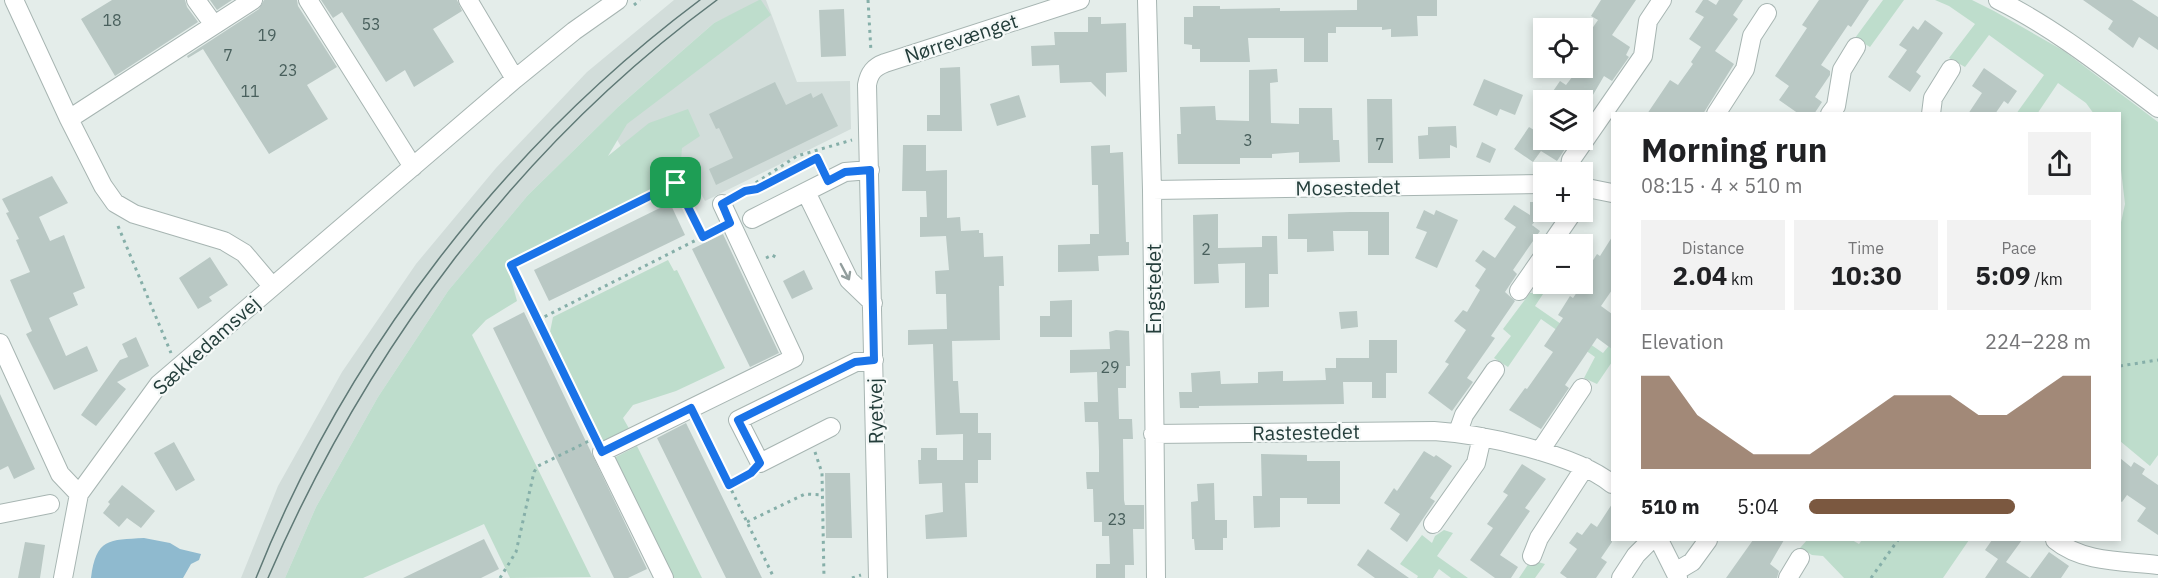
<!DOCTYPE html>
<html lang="en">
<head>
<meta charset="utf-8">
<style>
	:root { --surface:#fff; --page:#f2f2f2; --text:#202124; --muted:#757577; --accent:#7b5840 }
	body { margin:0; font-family:"IBM Plex Sans",sans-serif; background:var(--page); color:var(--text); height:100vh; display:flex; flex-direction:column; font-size:22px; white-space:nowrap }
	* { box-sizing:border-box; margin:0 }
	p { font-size:20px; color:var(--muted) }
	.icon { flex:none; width:33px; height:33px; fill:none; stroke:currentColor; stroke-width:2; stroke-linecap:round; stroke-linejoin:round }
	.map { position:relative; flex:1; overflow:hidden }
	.details { position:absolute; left:1611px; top:112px; width:510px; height:429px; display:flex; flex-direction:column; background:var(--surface); border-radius:0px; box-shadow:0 3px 9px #0003 }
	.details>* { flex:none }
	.tools { position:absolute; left:1533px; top:18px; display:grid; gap:12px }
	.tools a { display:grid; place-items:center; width:60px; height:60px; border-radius:0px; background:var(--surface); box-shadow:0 3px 9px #0003; font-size:30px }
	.pin { position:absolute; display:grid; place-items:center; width:51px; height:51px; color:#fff; margin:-26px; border-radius:12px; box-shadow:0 3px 9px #0006 }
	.round { display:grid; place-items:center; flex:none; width:63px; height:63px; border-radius:0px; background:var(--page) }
	.summary { display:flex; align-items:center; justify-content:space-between; height:102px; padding:0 30px }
	h1 { font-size:33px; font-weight:700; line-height:45px }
	.figures { display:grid; grid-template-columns:repeat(3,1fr); gap:9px; height:102px; padding:6px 30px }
	.figures div { display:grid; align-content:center; border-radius:0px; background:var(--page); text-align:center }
	.figures b { font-size:26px; font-weight:700 }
	.figures small { font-size:16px; font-weight:400 }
	.figures p { font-size:16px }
	.chart { height:168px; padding:12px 30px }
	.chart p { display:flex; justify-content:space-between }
	.chart svg { width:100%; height:108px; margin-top:6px; fill:var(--accent); opacity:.7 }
	ul { padding:0 30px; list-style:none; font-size:20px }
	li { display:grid; grid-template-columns:96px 72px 1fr; align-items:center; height:45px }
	li i { height:15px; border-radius:8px; background:var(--accent) }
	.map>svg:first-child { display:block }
</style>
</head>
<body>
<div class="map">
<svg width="2158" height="578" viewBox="0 0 2158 578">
	<rect width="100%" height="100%" fill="#e4edea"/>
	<path fill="#d2ddda" d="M674,0h92l31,82 53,-1 1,48 -146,72 -19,-34 -16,7 -21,3 -15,-8 -26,-45 131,-113 -25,12 -96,84 -90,88 -80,96 -70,106 -62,110 -31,71h-44l37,-92 64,-114 74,-108 80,-96 91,-96z"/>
	<path fill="#beddcc" d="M759,0h2l10,15 -144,109 -19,32 41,-33 39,-14 12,27 -18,12 -1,12 -9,9 -17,9 2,9 -151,74 11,40 -31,19 -14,15 119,242 -81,1 -26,-54 -121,54h-78l31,-71 62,-110 70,-106 80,-96 90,-88 96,-84z
		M1883,0h21l-34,47 -15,-9z
		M1935,0h37l22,11 70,40 94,71v333l-8,11 -30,-25v-214l5,-23 -5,-43v-47h-26l-8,-11 -28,-20 -21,31h-21l28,-39 -55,-40 -24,32 -16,-9 26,-34 -26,-18z
		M668,260l6,11 3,-1 48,98 -49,23 -43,14 -10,13 8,14 -27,14 -54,-114 3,-15z
		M1530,293l13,1 -8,12 68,47 9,-11v20l-15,22 -13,-6 11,-21 -54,-38 -33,48 -14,-9 17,-22 -8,-7z
		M637,446l65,132h-31l-59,-119z
		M1444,530l9,3 -16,23 31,22h-17l-12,-9 -6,9h-16l1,-2 -18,-12 22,-29 10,8 3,-7z
		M1807,540h45l7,4 3,-4h107l-26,38h-99l-21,-22 -11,-1 -12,-7z
		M1538,562l7,2 -10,14h-16l10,-15z"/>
	<path fill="#8fbacf" d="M144,538l26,5 10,6 21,5 -2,6 -8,4 -8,14h-92c5,-40 18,-38 53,-40z"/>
	<path fill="#b9c8c4" d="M112,0h73l2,7 11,15 -83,54 -34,-57z
		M210,0h22l-15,10z
		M264,0h33l1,6 39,61 -30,18 21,34 -59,35 -66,-105 -15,9 -1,-2 72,-47z
		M321,0h136l5,11 -29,18 21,33 -40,25 -9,-17 -19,12 -44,-70 -9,6z
		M1357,0h80v16h-20l1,20 -27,1v-8l-9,1v-3h-46v6h-8v29h-24v-24h-56l2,24h-50v-13h-8v-4l-8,-1v-27h9v-11h27v3l60,-1v3l77,-1z
		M1601,0h35l-24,35 18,12 -4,8 3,2 -17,24 -8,-5 -14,24h-43l13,-19 6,4 13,-17h3v-25l16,-23 -7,-4z
		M1703,0h5l8,5 3,-5h24l-10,15 5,4 -23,32 19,13 -31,50h-56l23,-34 8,5 15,-21 -2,-2 10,-15 -12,-8 15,-22 -9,-5z
		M1819,0h50l-18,27 -3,-2 -27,40 9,6v4l-15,22 7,5 -8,12h-15l-20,-14 10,-14 -14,-10 32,-48 -5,-3z
		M2083,0h49l26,17v33l-19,-13 -6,11 -25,-19 5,-8z
		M844,9l2,47 -25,1 -2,-47z
		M1088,17h13v7l25,-1 1,49 -21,1v24l-15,-15 -31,1 -1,-18 -27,1 -1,-20 24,-1 -1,-13h34z
		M1925,20l18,13 -27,39 5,4 -11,16 -22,-15 19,-27 -8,-5 14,-19 5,4z
		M960,67l2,64h-35v-16h13v-47z
		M1984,68l33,23 -9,13 -4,-3 -9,13h-27l14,-21 -10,-7z
		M1277,69l1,13 -8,1 1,40 28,1v-16h33l1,32h6l1,22 -41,1v-11l-27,2v4h-32v6h-62l-1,-30h4l-1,-27 35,-1 1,14 33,1v-51z
		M1484,79l39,16 -8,20 -15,-6 -3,7 -24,-11z
		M775,82l11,23 25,-12 2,5 9,-5 16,33 -122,59 -7,-16 24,-11 -14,-30 -3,1 -7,-15z
		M1019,95l7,22 -29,9 -7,-22z
		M1367,99h25l1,64h-25z
		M1456,126l1,22 -7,-3v13l-31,1 -1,-23 10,-1v-8z
		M1529,127l15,9v4h27l-14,21 -16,-10 -8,11 -19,-13z
		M1482,142l14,7 -6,14 -14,-6z
		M903,145h23v26l21,-1v48l13,-1 1,14 18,-1v3h4l1,24 19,-1 1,30h-5l1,54 -48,1 1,40h5l2,32h18v20h13v27h-13v23h-13l2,54 -41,2 -1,-24 18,-3 -1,-29 -23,1 -1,-24h3v-12h16v12h26v-26l-27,1 -3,-91 -25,1v-15l39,-1 -1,-35h-10l-1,-23 14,-1 -3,-34 -26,1v-20h7l-1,-26h-24z
		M1110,145v8l13,-1 3,90h3v13l-31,1 1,15 -41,1v-27l32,-1v-10h9l-1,-49h-6l-1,-39z
		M52,176l16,27 -29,14 11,24 14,-6 21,53 -12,5 5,12 -29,13 17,38 21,-10 11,25 -44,19 -28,-56 6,-3 -22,-51 20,-8 -14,-32 3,-1 -13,-26 3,-1 -7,-13z
		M1530,202h14v7l-12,16 8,6 -27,39 4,4 -12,18 10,9 -24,35 4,2 -28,40 6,4 -21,29 -24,-18 21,-29 -4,-2 21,-32 -12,-9 9,-11 4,2 13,-22 -5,-4 11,-17 -11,-8 8,-11 12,8 21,-31 -12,-8 10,-14 16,10z
		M670,203l15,32 -136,66 -15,-31z
		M1424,210l10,5 2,-5 22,10 -21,48 -22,-10 12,-26 -11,-4z
		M1350,212h39v43h-21v-24h-35l1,20 -27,1v-13h-19v-25z
		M1218,214v34l44,-1v-11h15l1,38h-9v33l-24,1v-45l-27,1 1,19 -25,1 -1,-69z
		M723,234l56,119 -29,14 -58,-118z
		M1612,237v53l-11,16 11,8v35l-15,-11 -32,47 4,3 -28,41 -32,-19 16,-22 2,1 26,-37 -9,-6 19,-28 -5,-3 12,-19 3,2 15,-22v-8l9,-14 3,2z
		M210,257l18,28 -19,12 3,4 -14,8 -19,-31z
		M804,270l9,19 -21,10 -9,-18z
		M1072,300v37h-32v-21h10v-15z
		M1357,311l1,16 -17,2 -2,-17z
		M524,312l123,257 -19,9h-14l-121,-250z
		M1116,330l13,1 1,35h-4v22h-8l1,31h13l1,20h-10l1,61 1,5h19v24h-11l1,36h-9v13h-29v-14h14l-1,-28h-7v-14h-8l-1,-33h-6l-1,-17h13v-21l-1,-29h-13l-1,-20h14l-1,-30 -27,1v-23l40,-1 -1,-17z
		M136,337l13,29 -32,16 9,7 -30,37 -15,-11 39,-55 8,-3 -6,-13z
		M1369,340h28v33h-11v25h-14v-16h-29l1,22 -145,2v2h-19l-1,-16h13l-1,-19 29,-2 1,13 37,-1v-11l25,-1v10l43,-1 -1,-12h11v-10h33z
		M0,394l35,75 -21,10 -6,-13 -8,4z
		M686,423l76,155h-36l-69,-140z
		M174,442l21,38 -19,11 -22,-38z
		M1424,451l10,6 2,-2 16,11 -22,32 5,3 -28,41 -17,-13 10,-15 -16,-11 10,-15 3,3z
		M1261,454l46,1v6h33v43h-33v-6h-27v29l-26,1 -1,-32h9z
		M2120,458l11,9 3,-5 11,7 -3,5 16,11v50l-21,-14 9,-13 -19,-13 -5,7 -2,-1z
		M1522,464l24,15 -21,29 5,3 -30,44 18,12 -7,11h-16l-25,-18 23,-32 -6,-4 21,-29 -5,-3z
		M825,473h25l2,65h-26z
		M1214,483l1,37h12v18h-4v12h-28l-1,-11h-2l-1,-37 7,-1 -1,-17z
		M122,485l33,26 -14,17 -14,-10 -8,9 -16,-14 7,-9 -2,-2z
		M1612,504v38l-11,16 6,4 -11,16h-29l-7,-5 17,-24 -8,-6 8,-11 5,3 9,-12 6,4z
		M484,539l15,30 -18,9h-78z
		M1753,540h31l-14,24 9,7 -2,7h-51z
		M1992,540h30l-16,22 24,16h-45l13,-19 -13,-9z
		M25,542l20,3 -5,33h-22z
		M1368,549l1,1 40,28h-34l-18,-13z
		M2049,552l20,14 -8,12h-31z"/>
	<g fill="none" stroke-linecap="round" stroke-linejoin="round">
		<defs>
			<path id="minor" d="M14,0l55,119 34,67 12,17 19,11 90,27 20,12 28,33
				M196,0l18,25
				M308,0l105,167
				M468,0l47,79
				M1147,0l5,190 4,388
				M1998,0c57,28 109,70 160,108
				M1716,114l29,-45 7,-33 15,-23
				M1830,114l6,-8 6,-36 14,-23
				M1931,114l2,-16 18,-29
				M69,119l184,-119
				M1569,172l2,-12 72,-104 5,-35 14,-21
				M1582,187l30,6
				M1152,190l392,-6
				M806,192l43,88 24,23
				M752,219l93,-47 25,-2
				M1551,244l22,-32
				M1519,291l25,-36
				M0,343l60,131 19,20
				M831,427l-71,36 -22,-43 118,-58 18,-2
				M1458,432l6,-17 31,-45
				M1153,434l281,-3c48,3 141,23 178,53
				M1540,451l42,-63
				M0,514l50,-10
				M1433,524l43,-61 6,-26
				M1659,540l19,38
				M2055,540c28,23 69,21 103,25
				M1532,556l7,-18 46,-71
				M1675,572l17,-10 16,-22
				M63,578l16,-84 80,-110 356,-305 59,-48 44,-31
				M664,578l-62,-126 192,-94 -72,-154
				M878,578l-11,-493c2,-12 7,-18 18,-22l195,-63
				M1621,578l15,-23 15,-15
				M1788,578l12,-20"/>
		</defs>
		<use href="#minor" stroke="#a7b5b2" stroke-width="20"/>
		<path stroke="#86afa9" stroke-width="3" stroke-dasharray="3 4.5" stroke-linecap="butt" d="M868,0l3,52
			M634,5l6,-5
			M747,190l10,-1 60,-31 4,8
			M737,195l60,-39 55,-16
			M118,226l53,127
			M766,258l6,-3 7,4
			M538,320l178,-90
			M2120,366l38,-6
			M699,423l75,155
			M595,436l-84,-171 165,-83 27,55
			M815,452l7,21 2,105
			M729,485l19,-10
			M747,522l58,-28 18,1
			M500,578l16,-26 18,-80 4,-6 51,-25
			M852,578l9,-3
			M1871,578l27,-38"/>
		<use href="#minor" stroke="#fff" stroke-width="18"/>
		<path stroke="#5f7976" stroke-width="1.5" d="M256,578c90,-226 249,-432 444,-578
			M268,578c98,-227 249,-431 449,-578"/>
	</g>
	<defs><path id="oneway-shaft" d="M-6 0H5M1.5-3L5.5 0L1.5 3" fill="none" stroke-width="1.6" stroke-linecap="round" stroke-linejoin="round" transform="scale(1.5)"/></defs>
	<use stroke="#929e9d" href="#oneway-shaft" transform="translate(845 272) rotate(62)"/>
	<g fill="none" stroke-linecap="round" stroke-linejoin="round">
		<defs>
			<path id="route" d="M817,158l11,23 17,-9 25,-2 4,190 -19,2 -117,58 22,43 -9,10 -22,12 -38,-77 -89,44 -91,-187 165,-82 27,54 27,-14 -8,-19 23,-13 12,-2z"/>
		</defs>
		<use href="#route" stroke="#fff" stroke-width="12"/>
		<use href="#route" stroke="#1a73e8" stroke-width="8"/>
	</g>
	<g text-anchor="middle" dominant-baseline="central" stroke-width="4.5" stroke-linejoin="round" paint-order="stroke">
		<g font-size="16" fill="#49605d">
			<text x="112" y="20">18</text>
			<text x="371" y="24">53</text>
			<text x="267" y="35">19</text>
			<text x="228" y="55">7</text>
			<text x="288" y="70">23</text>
			<text x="250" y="91">11</text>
			<text x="1248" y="140">3</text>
			<text x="1380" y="144">7</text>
			<text x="1206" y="249">2</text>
			<text x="1110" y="367">29</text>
			<text x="1117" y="519">23</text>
		</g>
		<g font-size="20" fill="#243e3b" stroke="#f5f9f8">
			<text transform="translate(961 38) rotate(-18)">Nørrevænget</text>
			<text transform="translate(1348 187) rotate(-1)">Mosestedet</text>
			<text transform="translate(1153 289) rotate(-90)">Engstedet</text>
			<text transform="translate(206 345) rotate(-42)">Sækkedamsvej</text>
			<text transform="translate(875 411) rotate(-91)">Ryetvej</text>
			<text transform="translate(1306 432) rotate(-1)">Rastestedet</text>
		</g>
	</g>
</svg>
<div class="tools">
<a><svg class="icon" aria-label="locate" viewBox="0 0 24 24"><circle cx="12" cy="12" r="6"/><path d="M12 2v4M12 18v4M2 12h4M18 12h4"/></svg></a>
<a><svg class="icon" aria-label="layers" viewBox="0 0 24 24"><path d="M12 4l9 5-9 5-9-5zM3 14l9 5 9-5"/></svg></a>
<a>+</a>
<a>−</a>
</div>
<div class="pin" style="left:676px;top:183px;background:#1e9e55"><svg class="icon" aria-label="arrive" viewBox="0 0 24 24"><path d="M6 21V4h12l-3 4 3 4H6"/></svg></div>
<section class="details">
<div class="summary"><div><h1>Morning run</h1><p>08:15 · 4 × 510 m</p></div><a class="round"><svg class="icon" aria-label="share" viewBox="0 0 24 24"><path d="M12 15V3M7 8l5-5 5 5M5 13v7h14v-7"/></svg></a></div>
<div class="figures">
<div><p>Distance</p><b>2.04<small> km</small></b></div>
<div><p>Time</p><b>10:30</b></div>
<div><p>Pace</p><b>5:09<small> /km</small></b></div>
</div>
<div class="chart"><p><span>Elevation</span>224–228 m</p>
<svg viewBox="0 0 160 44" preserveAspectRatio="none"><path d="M0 44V6L10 6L20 22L30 30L40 38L50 38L60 38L70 30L80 22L90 14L100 14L110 14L120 22L130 22L140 14L150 6L160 6V44z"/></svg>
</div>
<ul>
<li><b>510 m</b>5:04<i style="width:73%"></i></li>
</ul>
</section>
</div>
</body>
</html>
